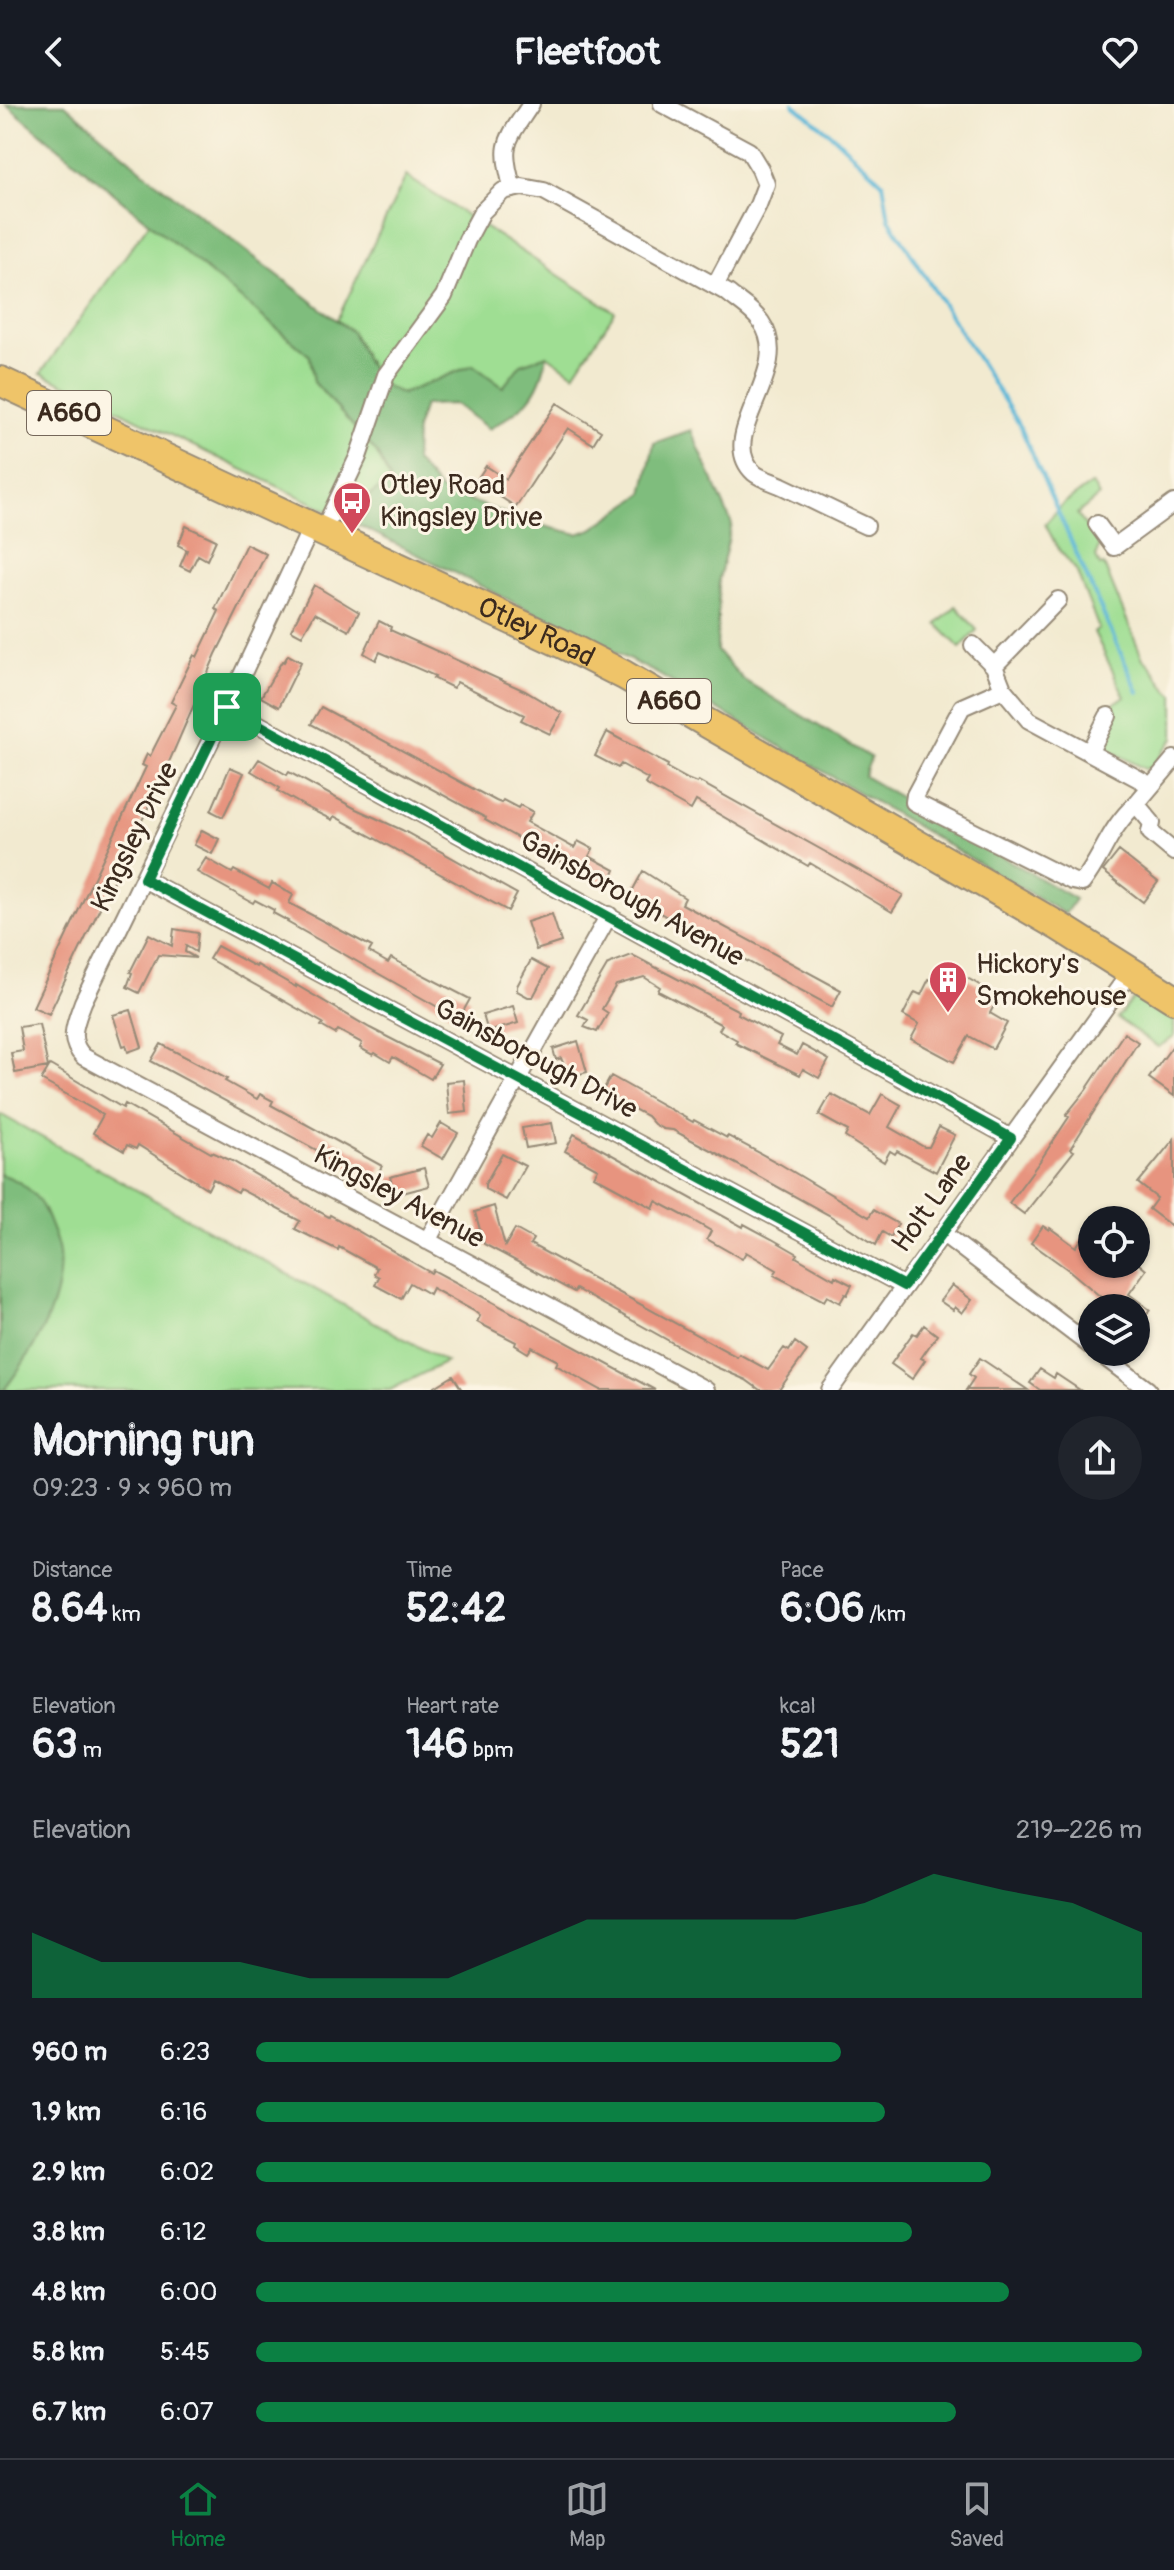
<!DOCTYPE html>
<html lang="en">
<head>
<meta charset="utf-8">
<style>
	:root { --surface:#171b24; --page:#20242c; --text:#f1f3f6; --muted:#9ea1a6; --line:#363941; --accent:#0b8043 }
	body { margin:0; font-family:Pangolin,sans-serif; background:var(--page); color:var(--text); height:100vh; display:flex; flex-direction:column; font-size:30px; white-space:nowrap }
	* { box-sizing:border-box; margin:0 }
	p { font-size:26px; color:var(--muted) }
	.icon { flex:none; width:44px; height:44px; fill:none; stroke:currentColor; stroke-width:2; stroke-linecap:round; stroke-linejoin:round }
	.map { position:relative; height:1286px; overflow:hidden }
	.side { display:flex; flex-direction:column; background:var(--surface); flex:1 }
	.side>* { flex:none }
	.buttons { position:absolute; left:1078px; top:1102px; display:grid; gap:16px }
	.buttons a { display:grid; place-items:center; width:72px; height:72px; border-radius:50%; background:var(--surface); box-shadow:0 2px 6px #0004; font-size:40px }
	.pin { position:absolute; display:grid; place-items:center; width:68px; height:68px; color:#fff; margin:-34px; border-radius:16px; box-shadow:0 4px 12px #0006 }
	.round { display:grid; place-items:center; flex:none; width:84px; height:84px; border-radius:42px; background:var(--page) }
	.head { display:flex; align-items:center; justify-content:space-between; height:136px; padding:0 32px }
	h1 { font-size:44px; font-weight:800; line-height:60px }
	.figures { display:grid; grid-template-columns:repeat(3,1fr); gap:12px; height:136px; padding:8px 32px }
	.figures div { display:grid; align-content:center }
	.figures b { font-size:40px; font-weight:800 }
	.figures small { font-size:22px; font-weight:400 }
	.figures p { font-size:22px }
	.chart { height:224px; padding:16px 32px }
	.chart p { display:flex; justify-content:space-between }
	.chart svg { width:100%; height:144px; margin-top:8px; fill:var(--accent); opacity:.7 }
	ul { padding:0 32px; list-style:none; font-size:26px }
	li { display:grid; grid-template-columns:128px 96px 1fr; align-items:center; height:60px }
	li i { height:20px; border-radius:10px; background:var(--accent) }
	header { display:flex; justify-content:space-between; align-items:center; height:104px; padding:0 32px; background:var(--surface); font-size:36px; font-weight:800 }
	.tab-bar { display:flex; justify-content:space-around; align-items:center; height:112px; border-top:2px solid var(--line); background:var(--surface); font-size:22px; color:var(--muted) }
	.tab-bar a { display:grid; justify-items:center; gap:4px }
	.tab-bar .on { color:var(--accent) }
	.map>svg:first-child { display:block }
</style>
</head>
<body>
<header><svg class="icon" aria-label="back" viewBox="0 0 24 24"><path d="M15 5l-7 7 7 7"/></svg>Fleetfoot<svg class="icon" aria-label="heart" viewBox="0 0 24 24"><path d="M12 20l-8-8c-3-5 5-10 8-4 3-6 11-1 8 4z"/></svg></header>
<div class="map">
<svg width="1174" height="1286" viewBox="0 0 1174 1286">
	<rect width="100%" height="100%" fill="#fcf5e5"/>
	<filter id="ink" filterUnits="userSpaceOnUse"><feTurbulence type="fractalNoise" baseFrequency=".0125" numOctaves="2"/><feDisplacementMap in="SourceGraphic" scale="16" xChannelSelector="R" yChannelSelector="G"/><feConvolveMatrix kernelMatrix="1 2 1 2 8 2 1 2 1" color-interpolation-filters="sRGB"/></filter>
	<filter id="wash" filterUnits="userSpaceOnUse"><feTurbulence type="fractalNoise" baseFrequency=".006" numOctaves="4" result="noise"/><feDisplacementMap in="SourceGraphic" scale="32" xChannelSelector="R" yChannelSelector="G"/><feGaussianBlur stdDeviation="1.8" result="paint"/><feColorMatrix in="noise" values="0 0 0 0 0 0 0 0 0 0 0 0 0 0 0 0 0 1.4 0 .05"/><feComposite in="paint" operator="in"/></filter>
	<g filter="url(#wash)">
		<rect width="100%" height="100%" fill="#f2ead0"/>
		<path fill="#9fde93" stroke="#6d8458" stroke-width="2" d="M406,72l209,136 -41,62 -27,-19 -26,9 -18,24 -31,-22 -70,28 -25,-12 -25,-50 -15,-12z
			M150,118l160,134 4,26 63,71 13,27 -48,37 -301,-144z
			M1092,380l7,12 -22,18 22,30 -3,13 4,9 4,-1 39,94c16,12 16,26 31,36v43l-22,29 -7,2 -53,-28 17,-35 16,-9 -31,-65 5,-3 -23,-59 -19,-23 -12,-23 18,-20z
			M956,502l21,24 -17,18 -23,-24z
			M1142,890l7,1 25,20v22l-16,10 -41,-29 20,-23z
			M0,1010l446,248 -56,28h-390z"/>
		<path fill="#7fbd7d" stroke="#5d744e" stroke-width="2" d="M6,0h59l86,74 201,154 25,50 25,12 71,-29 30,22 18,-23 26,-9c-7,41 -24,54 -58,74l-34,-25 -31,1 -8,24 -1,32 24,28 92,34 47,11 14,-5 51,-35 11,-51 37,-13 41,94 -13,55 -2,72 27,29 127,78 -7,18 211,123 -10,15 -409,-241 -314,-156 48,-37 -13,-27 -63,-71 -4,-26z
			M0,1070c24,7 39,21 48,45 4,11 10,23 11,35 5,49 -27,99 -55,136h-4z"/>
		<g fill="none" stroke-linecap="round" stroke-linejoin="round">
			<path stroke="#59b6d7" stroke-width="4" d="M793,0l38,30 52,49 6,36 130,205 119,268"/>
		</g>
		<g id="blocks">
			<path fill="#e7947f" d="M557,299l44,28 -8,13 -25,-16 -52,79 -40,-26 10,-15 20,13z
				M186,422l30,14 -9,20 -9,-5 -8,16 -10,-5 7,-16 -9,-5z
				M246,440l20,10 -50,100 -57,131 -110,229 -16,-7 113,-240 -4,-2 5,-11 3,2 26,-51 -5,-3 23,-47 3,2 22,-46 -4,-2z
				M314,481l45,27 -10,19 -34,-18 -13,23 -11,-6z
				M379,517l12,6 -1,3 135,61 37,22 -12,21 -29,-14 3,-5 -67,-33 -4,6 -20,-10 2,-2 -55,-24 -4,8 -12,-7z
				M288,551l13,7 -22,45 -18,-10 21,-36 2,1z
				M321,603l175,94 5,2 2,-3 15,8 2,-3 13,7 -6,10 47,26 4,-7 15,8 -4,7 26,14 -8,17 -122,-67 1,-2 -175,-94z
				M607,628l61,33 -1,3 20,11 10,4 1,-2 205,114 -11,17 -82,-49 -2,3 -112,-65 -5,9 -46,-26 3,-5 -27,-15 -3,4 -23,-12z
				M259,655l28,16 2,-3 67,37 46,21 115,64 -9,17 -174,-95 -2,4 -26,-13 -28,-16 2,-3 -29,-17z
				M230,663l14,6 -21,44 -12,-6z
				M202,726l17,9 -7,15 -18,-9z
				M1119,747l39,31 -15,20 -40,-31z
				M206,754l26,15 2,-3 35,19 3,-6 21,12 -4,8 83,44 -3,5 19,11 3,-5 79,41 -11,20 -172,-97 1,-1 -15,-8 1,-3 -19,-10 -2,3 -56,-31z
				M643,767l42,27 -3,6 159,86 -9,17 -148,-80 -54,-32z
				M552,810l9,28 -25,8 -9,-28z
				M174,825l24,4 -2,19 -10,-6 -1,6 11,6 -38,-3 -19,38 -12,-6 5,-14 -2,-1 19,-38 23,12z
				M217,842l39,21 1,-2 39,22v-2l74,43 70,36 -9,15 -38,-22 -3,5 -15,-9 -2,2 -13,-7 2,-5 -24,-13 -3,4 -14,-8 2,-3 -114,-64z
				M632,851l107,56 -1,3 43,23 -4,8 20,10 5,-10 27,15 -10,18 -16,-9 -3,6 -65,-32 2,-3 -18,-10 3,-5 -64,-34 2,-4 -16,-10 -28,8 -14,24 6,4 -11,19 -13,-5 4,-7 -10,-5 30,-51z
				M531,856l17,9 -15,28h-5l-11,-6v-5z
				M944,861l55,31 -9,17 17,10 -14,26 -24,-13 -15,26 -43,-23 8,-15 -16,-9 12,-23 6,3 8,-16 6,3z
				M513,902l5,17 -30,9 -5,-17z
				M131,906l11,37 -14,5 -2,-7 -3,1 -10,-31z
				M39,920l9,43 -33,6 -4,-20 12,-2 -4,-24z
				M1124,929l14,9 -68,107 4,2 -50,63 -15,-11 31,-42 29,-44 -3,-2 20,-25z
				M578,937l9,31 -18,5 -8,-19 -5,2 -3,-11z
				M161,940l66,35 -2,2 32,18 3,-5 13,7 -2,4 111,61 -8,15 -223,-120z
				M1174,940v52l-25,-18z
				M50,961l73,43 2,-4 86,49 1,-1 20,9 97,56 1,-2 101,58 2,-3 222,120h-54l-45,-25 2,-4 -26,-14 -4,6 -13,-8 1,-3 -39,-20 3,-6 -6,-5 -42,-23 -3,6 -19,-11 -9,16 -26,-14 4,-8 -5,-3 3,-6 -38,-21 -1,3 -43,-21 5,-8 -60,-32 -2,4 -25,-14 -5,10 -70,-44 -2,4 -9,-4 -3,6 -31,-18 10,-18 -62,-35z
				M611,972l82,46 1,-2 33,18 1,-2 52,28 89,53 4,-7 25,14 -7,13 -9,-5 -6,13 -47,-30 -111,-61 -45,-24 -10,-1 -9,-5 -7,-8 -45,-24z
				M464,976l3,32 -18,2 -3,-32z
				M831,990l39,21 12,-21 19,11 -12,22 35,20h5l10,-20 16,8 -19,37 -39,-21 -2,3 -5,-3 -6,11 -39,-25 3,-6 -29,-16z
				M441,1019l17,10 -15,26 -22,-13 6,-11 5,3z
				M552,1019l4,20 -30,5 -4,-20z
				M574,1030l169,93 1,-3 28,15 26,15 -2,3 38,22 1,-3 17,9 -5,10 -2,-1 -5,9 -13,-7 -3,5 -50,-26 3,-5 -31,-18 -4,7 -35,-20 4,-8 -21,-12 -34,-18 -3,7 -59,-32 4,-7 -33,-18z
				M1174,1035v89l-25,-19 8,-11 -19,-15z
				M502,1050l23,12 -19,34 -21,-11v-5z
				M424,1064l5,18 -34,9 -5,-18z
				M494,1102l11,40 10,-17 18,10 -3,5 207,113 2,-3 29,16 16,-22 5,3 6,-9 12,9 -28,39h-19l-14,-10 -30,-13 -140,-78 -2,3 -90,-48 -9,-32z
				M1092,1120v40h47l7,6 -17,24 21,16 -14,19v-21h-22l-44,-37 -39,-28 12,-17 6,4 1,-2 26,19z
				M952,1181l20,15 -10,13 -7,-6 -2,3 -13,-9z
				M924,1221l13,10 -16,23 4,2 -13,19 -21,-15 22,-31 4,2z
				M980,1254l48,32h-62l8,-12 -5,-4z
				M1040,1265l14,9 2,-4 24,16h-40l-10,-7z
				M453,1272l9,14h-32z"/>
		</g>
	</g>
	<g filter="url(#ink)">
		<use href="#blocks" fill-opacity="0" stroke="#968a77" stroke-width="2"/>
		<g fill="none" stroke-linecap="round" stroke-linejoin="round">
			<defs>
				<path id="street" d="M662,0l87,47 11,18 6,15 -8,21 -43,81
					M513,85c-14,-46 -6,-48 18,-85
					M1097,420l17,23 60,-44
					M312,422l-85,181 -144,295c-7,20 -17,38 1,55l58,31 564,302
					M323,427l35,-74 28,-82 58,-79 23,-56 15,-28 21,-21 19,-4 22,4 184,102c11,9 25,17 33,29 35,49 -48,113 -7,151 7,6 20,9 28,13 28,13 56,27 84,40
					M973,541l21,21 9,23 26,31 121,65
					M994,562l64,-66
					M1003,585l-41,18 -47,88 -1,7 158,79 10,2c21,-27 27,-55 54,-79
					M227,603l784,431
					M1090,647l18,-35
					M1174,748l-24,-20 2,-9 -16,-19 38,-45
					M144,775l760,407
					M942,1129l150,114
					M427,1137l182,-326
					M1098,1248l50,38
					M830,1286l302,-420"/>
				<g id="highway">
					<path id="s1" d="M0,277l563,263 61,31 436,252 114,72"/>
				</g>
			</defs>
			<use href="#street" stroke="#968a77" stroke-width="20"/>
			<use href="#highway" stroke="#968a77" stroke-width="32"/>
			<use href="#street" stroke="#fff" stroke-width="16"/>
			<use href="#highway" stroke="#efc469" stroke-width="28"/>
		</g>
	</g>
	<g fill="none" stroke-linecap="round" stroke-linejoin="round" filter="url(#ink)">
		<defs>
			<path id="route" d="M227,603l784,431 -107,148 -760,-407z"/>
		</defs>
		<use href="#route" stroke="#fff" stroke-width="16"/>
		<use href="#route" stroke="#0b8043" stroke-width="10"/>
	</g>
	<defs>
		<symbol id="bus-pin" viewBox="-11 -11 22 30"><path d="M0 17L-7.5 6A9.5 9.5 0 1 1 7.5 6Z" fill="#d1495b" stroke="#fcf5e5"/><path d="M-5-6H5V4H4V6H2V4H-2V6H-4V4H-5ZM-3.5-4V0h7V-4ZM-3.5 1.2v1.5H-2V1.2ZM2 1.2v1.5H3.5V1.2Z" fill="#fff"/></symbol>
		<symbol id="building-pin" viewBox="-11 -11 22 30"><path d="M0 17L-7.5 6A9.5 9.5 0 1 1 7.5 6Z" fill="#d1495b" stroke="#fcf5e5"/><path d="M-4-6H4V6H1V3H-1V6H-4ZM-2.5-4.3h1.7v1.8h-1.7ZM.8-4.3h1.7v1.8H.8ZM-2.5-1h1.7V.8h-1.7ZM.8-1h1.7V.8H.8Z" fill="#fff"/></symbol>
	</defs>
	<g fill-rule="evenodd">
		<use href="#bus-pin" x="330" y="375" width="44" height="60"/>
		<use href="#building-pin" x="926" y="854" width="44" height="60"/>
	</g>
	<g text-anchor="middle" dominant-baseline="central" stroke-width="6" stroke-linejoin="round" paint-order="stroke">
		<g fill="#fcf5e5" stroke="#75675a" stroke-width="2">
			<rect x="27" y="287" width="84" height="44" rx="6"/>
			<rect x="627" y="575" width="84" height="44" rx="6"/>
		</g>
		<g font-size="26" font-weight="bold" fill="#3b2a1e">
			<text x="69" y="309">A660</text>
			<text x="669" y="597">A660</text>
		</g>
		<g font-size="28" fill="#3b2a1e" stroke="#fcf5e5" text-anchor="start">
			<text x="380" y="381">Otley Road<tspan x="380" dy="32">Kingsley Drive</tspan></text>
			<text x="976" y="860">Hickory's<tspan x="976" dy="32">Smokehouse</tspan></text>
		</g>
		<g font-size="28" fill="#3b2a1e" stroke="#fcf5e5">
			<text stroke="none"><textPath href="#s1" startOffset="592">Otley Road</textPath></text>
			<text transform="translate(135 733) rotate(-64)">Kingsley Drive</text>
			<text transform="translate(632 795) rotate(29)">Gainsborough Avenue</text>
			<text transform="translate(536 955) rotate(28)">Gainsborough Drive</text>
			<text transform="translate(399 1093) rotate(28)">Kingsley Avenue</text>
			<text transform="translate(932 1099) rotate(-54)">Holt Lane</text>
		</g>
	</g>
</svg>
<div class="buttons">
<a><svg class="icon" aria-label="locate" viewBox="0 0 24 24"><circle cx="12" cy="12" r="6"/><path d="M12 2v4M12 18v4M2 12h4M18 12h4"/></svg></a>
<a><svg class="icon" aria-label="layers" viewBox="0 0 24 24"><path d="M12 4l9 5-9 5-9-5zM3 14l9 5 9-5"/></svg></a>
</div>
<div class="pin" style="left:227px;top:603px;background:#1e9e55"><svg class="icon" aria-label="arrive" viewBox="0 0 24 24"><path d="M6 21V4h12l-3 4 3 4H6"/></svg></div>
</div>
<section class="side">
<div class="head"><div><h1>Morning run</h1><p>09:23 · 9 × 960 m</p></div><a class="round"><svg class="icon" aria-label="share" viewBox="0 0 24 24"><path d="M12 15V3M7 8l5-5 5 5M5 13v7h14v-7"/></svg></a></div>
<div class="figures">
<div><p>Distance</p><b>8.64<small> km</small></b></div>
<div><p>Time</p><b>52:42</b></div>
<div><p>Pace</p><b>6:06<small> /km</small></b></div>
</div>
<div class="figures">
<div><p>Elevation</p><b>63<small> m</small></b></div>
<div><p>Heart rate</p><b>146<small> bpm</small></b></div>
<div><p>kcal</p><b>521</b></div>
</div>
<div class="chart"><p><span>Elevation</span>219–226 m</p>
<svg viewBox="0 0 160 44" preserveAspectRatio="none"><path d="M0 44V24L10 33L20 33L30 33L40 38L50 38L60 38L70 29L80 20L90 20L100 20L110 20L120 15L130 6L140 11L150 15L160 24V44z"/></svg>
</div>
<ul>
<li><b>960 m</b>6:23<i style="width:66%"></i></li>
<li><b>1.9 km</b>6:16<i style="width:71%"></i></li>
<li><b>2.9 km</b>6:02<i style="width:83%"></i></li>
<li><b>3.8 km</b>6:12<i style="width:74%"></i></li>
<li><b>4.8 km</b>6:00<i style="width:85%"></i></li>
<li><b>5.8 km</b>5:45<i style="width:100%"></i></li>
<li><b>6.7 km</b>6:07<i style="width:79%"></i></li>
</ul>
</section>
<nav class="tab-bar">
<a class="on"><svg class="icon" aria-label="home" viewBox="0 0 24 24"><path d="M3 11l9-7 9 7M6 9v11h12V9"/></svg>Home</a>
<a><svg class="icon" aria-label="map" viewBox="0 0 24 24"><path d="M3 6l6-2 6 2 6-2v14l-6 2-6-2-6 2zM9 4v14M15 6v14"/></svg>Map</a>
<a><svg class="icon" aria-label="saved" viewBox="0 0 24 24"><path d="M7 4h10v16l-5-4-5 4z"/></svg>Saved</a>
</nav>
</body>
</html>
